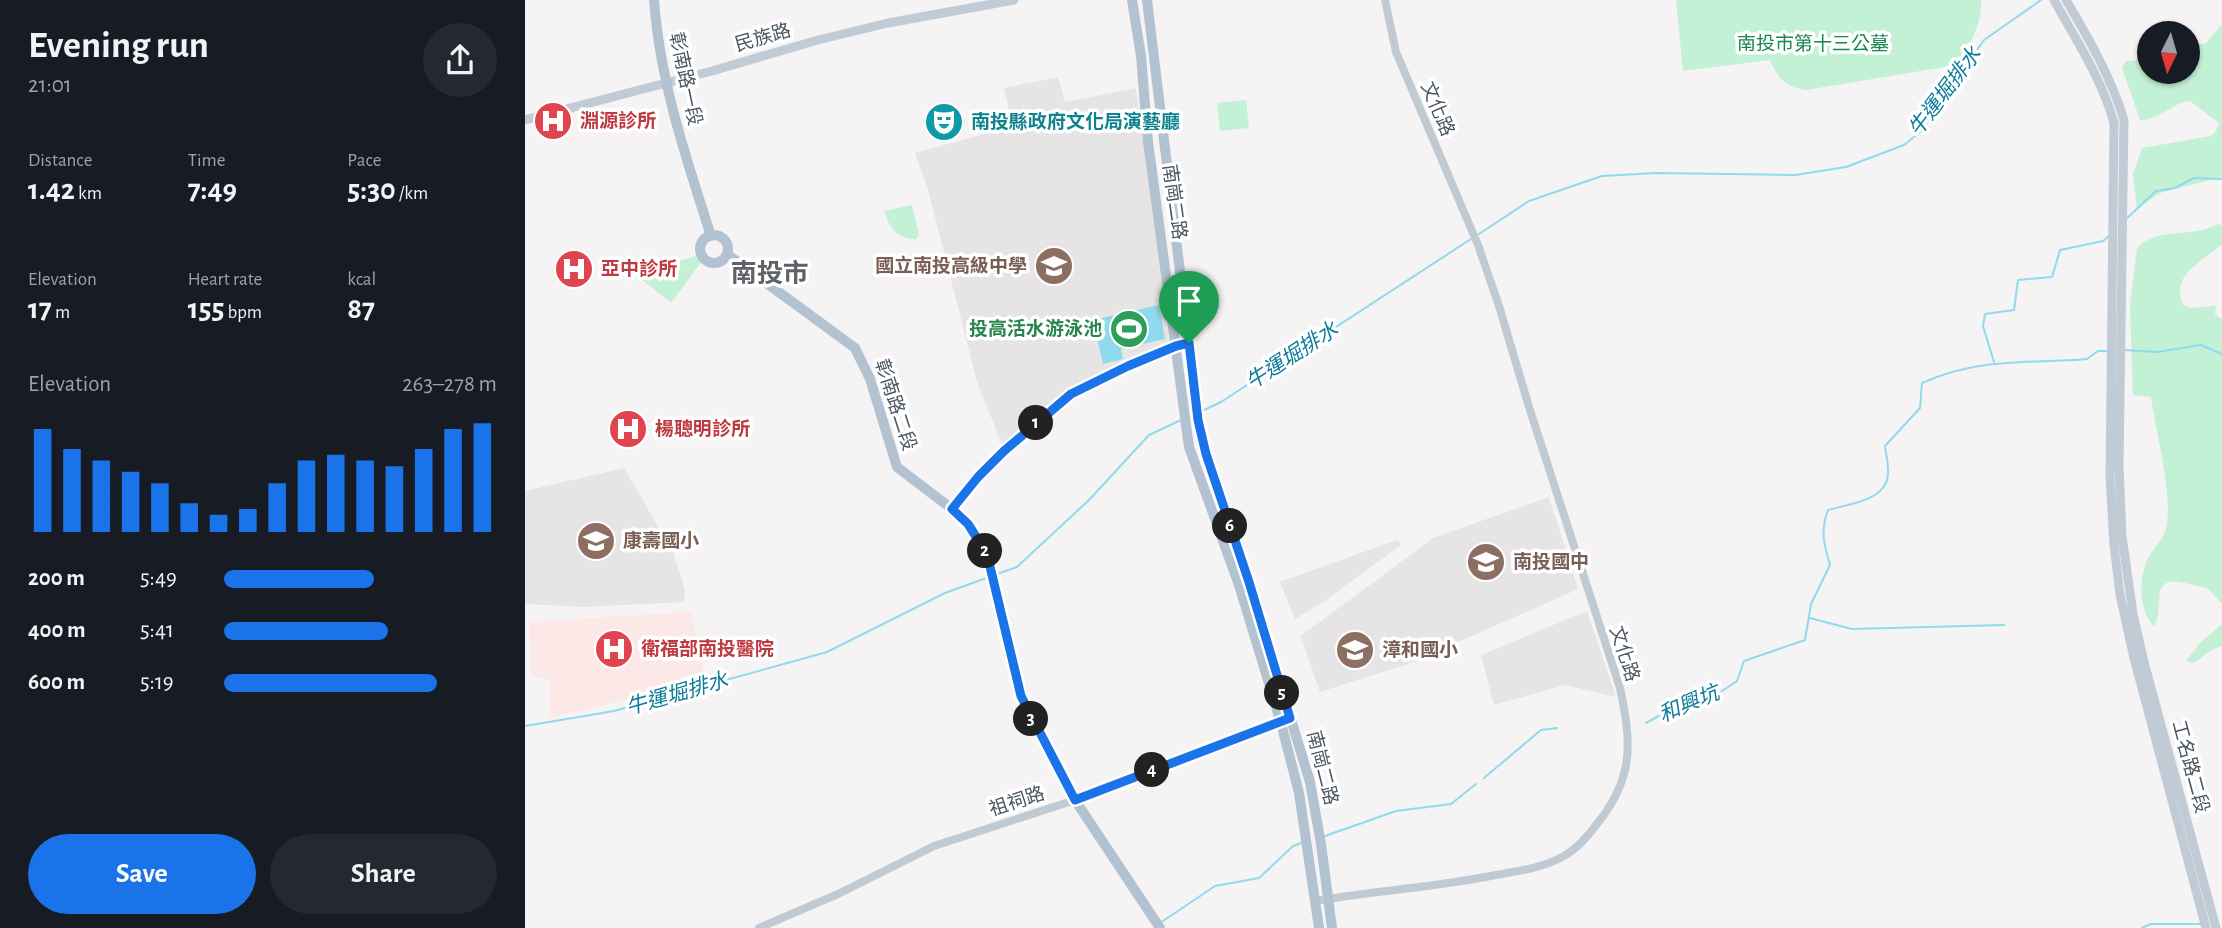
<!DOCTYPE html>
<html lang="en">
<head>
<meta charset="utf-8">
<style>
	:root { --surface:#171b24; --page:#242831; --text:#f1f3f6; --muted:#9ea1a6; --accent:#1a73e8 }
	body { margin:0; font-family:"Alegreya Sans","Noto Sans TC",sans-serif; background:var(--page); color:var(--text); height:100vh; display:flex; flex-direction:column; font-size:26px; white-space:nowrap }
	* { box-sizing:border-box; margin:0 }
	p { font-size:23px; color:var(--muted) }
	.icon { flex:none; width:38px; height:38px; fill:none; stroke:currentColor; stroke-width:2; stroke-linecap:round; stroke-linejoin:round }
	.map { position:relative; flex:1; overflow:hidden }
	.details { display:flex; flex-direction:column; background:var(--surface); width:525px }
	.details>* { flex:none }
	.needle { width:46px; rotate:185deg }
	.fabs { position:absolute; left:1612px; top:21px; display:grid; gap:14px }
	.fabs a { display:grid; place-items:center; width:63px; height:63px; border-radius:50%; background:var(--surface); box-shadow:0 2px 5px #0004; font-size:35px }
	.pin { position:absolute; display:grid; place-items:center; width:60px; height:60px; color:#fff; margin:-72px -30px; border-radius:50% 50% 50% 0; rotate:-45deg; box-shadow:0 0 7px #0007 }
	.pin .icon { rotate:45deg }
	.km { position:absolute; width:35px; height:35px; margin:-18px; border-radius:50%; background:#222; color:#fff; font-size:19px; line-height:35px; text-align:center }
	.round { display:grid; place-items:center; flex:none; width:74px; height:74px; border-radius:37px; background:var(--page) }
	.summary { display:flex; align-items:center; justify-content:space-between; height:119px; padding:0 28px }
	h1 { font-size:38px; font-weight:700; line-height:52px }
	.stats { display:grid; grid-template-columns:repeat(3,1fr); gap:10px; height:119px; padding:7px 28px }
	.stats div { display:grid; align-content:center }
	.stats b { font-size:30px; font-weight:700 }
	.stats small { font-size:19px; font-weight:400 }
	.stats p { font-size:19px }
	.chart { height:196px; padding:14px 28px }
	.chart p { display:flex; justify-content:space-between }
	.chart svg { width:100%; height:126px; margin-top:7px; stroke:var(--accent); stroke-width:6 }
	.action { display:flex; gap:14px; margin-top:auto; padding:14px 28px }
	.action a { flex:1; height:80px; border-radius:42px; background:var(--accent); color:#fff; font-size:28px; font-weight:700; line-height:80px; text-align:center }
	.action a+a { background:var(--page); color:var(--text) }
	ul { padding:0 28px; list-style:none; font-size:23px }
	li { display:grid; grid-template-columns:112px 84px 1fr; align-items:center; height:52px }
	li i { height:18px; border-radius:9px; background:var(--accent) }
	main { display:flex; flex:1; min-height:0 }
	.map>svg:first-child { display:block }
</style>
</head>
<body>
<main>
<section class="details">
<div class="summary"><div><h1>Evening run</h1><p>21:01</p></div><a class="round"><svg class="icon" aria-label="share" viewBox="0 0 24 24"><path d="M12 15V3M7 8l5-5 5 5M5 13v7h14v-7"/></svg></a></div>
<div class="stats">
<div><p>Distance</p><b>1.42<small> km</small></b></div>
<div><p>Time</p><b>7:49</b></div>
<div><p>Pace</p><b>5:30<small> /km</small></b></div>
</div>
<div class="stats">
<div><p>Elevation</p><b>17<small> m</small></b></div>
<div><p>Heart rate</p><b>155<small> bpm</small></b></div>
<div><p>kcal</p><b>87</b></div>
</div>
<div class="chart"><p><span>Elevation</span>263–278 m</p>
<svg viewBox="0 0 160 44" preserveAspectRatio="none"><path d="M5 44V8M15 44V15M25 44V19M35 44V23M45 44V27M55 44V34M65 44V38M75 44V36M85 44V27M95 44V19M105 44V17M115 44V19M125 44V21M135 44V15M145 44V8M155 44V6"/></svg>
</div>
<ul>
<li><b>200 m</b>5:49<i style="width:55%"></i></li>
<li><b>400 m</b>5:41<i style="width:60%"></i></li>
<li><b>600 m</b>5:19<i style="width:78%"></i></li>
</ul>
<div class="action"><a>Save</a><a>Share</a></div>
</section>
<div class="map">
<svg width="1697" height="928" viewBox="0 0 1697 928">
	<rect width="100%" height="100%" fill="#f5f3f3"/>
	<path fill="#e6e4e5" d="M533,77l7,25 71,-14 33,254 -96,44 -69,63 -26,-64 -50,-195 -13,-37 98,-27 -9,-38z
		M99,468l50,86 11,36 -1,12 -100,5 -59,-3v-113z
		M1024,497l29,92 -167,74 -91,29 -19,-56 132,-98z
		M872,540l4,5 -78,57 -28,17 -15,-37z
		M1062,611l29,86 -51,-12 -71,20 -13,-50z"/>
	<path fill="#fce8e6" d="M166,612l15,68 -157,38v-39l-18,-3 -2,-54z"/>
	<path fill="#c3f1d5" d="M1151,0h305c1,26 -11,44 -24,65l-151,25c-21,-3 -28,-12 -36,-30l-87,11z
		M1697,24v153l-62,16 -23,16 -4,-35 9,-26 69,-12 5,-5 3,-8 -29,-22c-19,2 -31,20 -50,19l-18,-52 4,-7h9l14,-11v22h38l1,-29 17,1z
		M721,100l3,28 -29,3 -3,-28z
		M387,205l7,30 -3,4c-19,0 -27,-12 -32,-28z
		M1692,224l5,1v19c-19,18 -52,29 -39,61l7,3 26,-2 -1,8 7,5v285c-17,-20 -13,-15 -37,-21 -39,-9 -19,26 -31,44 -15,-18 -16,-44 -7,-66 5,-13 18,-21 20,-37 5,-32 -11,-92 -16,-127l-18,-2 -3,-89 7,-58c21,-22 55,-9 80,-24z
		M172,256l5,5 -31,42 -37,-30z
		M1697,624v22l-12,5 -16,12 -8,-2 15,-19z"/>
	<path fill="#90daee" d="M634,305l6,34 -44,10 2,10 -20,5 -10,-44z"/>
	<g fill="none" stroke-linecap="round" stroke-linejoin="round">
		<path stroke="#90daee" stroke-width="2" d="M1600,220l31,-29 19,-3 19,-10 28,1
			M954,234l50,-33 73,-25 54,-3 139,2 51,-8 58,-22 16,-13 64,-92 57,-40
			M1599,350l33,2 44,-7 21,9
			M1469,362l-11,-36 2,-12 29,-4 4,-30 34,-3 8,-27 43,-9 6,-5
			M677,411l19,-9 250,-163
			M472,574l20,-7 73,-68 59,-64 32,-15
			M1285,618l42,11 152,-4
			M1121,723l44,-24 12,1 11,-3 24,-16 7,-20 61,-21 6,-36 19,-39c-6,-20 -10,-34 -2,-55 19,-6 57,-8 60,-35 1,-9 -2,-20 -3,-29l35,-38 2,-25c57,-26 105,-19 165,-24l11,-8h10
			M0,726l89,-15 213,-59 118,-59 44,-16
			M959,778l57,-48 16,-2
			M800,836l71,-25 55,-7 25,-20
			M635,923l55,-37 44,-8 34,-32 8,-3
			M1617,928l9,-4h50"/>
		<path stroke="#c1cad2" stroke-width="8" d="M427,509l26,-32 26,-26 67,-57 57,-28 48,-20 13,-3
			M790,901c60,-10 121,-14 181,-26 22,-4 46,-7 66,-18 15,-8 25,-20 35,-33 37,-46 35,-80 23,-136l-91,-281 -30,-101 -21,-61 -82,-193 -11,-52
			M234,928l79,-34 96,-48 141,-46 209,-79"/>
		<path stroke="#c1cbd6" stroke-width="9" d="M1529,0c22,40 48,79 60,123l-4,354 4,68 6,50 14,63 72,270
			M1541,0c23,39 45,77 58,120l-5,345 3,71 11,78 11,48 72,266
			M0,120l187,-49 106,-31 70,-17 126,-23"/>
		<path stroke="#b3c2d1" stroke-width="10" d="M129,0c6,82 32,158 57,236
			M607,0l9,56 7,86 41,305 50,138 42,138 18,70 20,135
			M622,0l51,420 8,34 43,128 61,200 11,62 11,84
			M175 249a14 14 0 1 1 28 0a14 14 0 1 1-28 0Z
			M202,254l128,94 15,31 27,88 55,42 27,28 13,33 29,126 54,104 85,128"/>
	</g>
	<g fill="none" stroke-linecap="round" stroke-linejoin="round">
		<defs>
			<path id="route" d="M664,343l9,77 8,34 43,128 41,136 -215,82 -54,-104 -34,-142 -19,-30 -16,-15 26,-32 26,-26 67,-57 57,-28 48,-20z"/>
		</defs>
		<use href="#route" stroke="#fff" stroke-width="14"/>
		<use href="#route" stroke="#1a73e8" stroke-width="9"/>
	</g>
	<defs>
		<symbol id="hospital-disc" viewBox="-11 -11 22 22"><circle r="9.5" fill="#e0444e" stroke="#fff"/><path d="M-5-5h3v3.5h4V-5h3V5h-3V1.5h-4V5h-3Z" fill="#fff"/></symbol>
		<symbol id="theatre-disc" viewBox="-11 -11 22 22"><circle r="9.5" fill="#0f9aa8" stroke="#fff"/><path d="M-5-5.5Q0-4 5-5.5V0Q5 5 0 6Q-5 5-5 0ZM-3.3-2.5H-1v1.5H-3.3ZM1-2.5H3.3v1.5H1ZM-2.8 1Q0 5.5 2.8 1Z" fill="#fff"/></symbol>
		<symbol id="school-disc" viewBox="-11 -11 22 22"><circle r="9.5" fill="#8d6e63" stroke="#fff"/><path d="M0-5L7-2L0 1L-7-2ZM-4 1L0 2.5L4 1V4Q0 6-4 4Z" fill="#fff"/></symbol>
		<symbol id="stadium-disc" viewBox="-11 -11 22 22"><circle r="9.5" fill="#2e9e5b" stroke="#fff"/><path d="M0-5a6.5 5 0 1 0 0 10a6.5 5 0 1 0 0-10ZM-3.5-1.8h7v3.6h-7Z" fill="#fff"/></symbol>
	</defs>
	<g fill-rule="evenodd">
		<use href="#hospital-disc" x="6" y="99" width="44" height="44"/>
		<use href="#theatre-disc" x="397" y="100" width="44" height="44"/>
		<use href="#school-disc" x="507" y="244" width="44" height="44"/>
		<use href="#hospital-disc" x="27" y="247" width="44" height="44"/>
		<use href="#stadium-disc" x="582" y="307" width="44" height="44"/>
		<use href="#hospital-disc" x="81" y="407" width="44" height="44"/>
		<use href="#school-disc" x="49" y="519" width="44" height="44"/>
		<use href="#school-disc" x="939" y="540" width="44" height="44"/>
		<use href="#hospital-disc" x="67" y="627" width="44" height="44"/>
		<use href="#school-disc" x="808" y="628" width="44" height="44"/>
	</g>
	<g text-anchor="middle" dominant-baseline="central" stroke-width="7" stroke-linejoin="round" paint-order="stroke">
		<g font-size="19" fill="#4a5661" stroke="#fff">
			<text transform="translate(238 38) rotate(-16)">民族路</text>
			<text transform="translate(160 79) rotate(78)">彰南路一段</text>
			<text transform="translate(912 109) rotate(67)">文化路</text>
			<text transform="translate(649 202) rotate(82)">南崗二路</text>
			<text transform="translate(370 405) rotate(72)">彰南路二段</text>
			<text transform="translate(1099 654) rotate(72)">文化路</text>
			<text transform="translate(1665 767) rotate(75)">工名路二段</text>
			<text transform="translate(797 768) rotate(76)">南崗二路</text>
			<text transform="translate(492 802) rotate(-18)">祖祠路</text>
		</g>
		<g font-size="19" fill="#17864f" stroke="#fff">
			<text x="1288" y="44">南投市第十三公墓</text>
		</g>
		<g font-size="19" font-weight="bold" fill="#be3a42" stroke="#fff" text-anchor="start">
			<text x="55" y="121">淵源診所</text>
			<text x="76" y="269">亞中診所</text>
			<text x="130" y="429">楊聰明診所</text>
			<text x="116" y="649">衛福部南投醫院</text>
		</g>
		<g font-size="19" font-weight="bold" fill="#0d838f" stroke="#fff" text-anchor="start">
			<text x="446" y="122">南投縣政府文化局演藝廳</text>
		</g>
		<g font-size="19" font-weight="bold" fill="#785e54" stroke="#fff" text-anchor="start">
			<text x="502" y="266" text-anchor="end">國立南投高級中學</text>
			<text x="98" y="541">康壽國小</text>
			<text x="988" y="562">南投國中</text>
			<text x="857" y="650">漳和國小</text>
		</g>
		<g font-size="19" font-weight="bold" fill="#27864d" stroke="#fff" text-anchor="end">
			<text x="577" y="329">投高活水游泳池</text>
		</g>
		<g font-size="21" font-style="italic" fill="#0c7c9b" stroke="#fff">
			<text transform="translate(1420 92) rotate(-53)">牛運堀排水</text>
			<text transform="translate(767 356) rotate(-33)">牛運堀排水</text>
			<text transform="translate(152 694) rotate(-16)">牛運堀排水</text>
			<text transform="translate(1164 704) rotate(-23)">和興坑</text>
		</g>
		<g font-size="26" font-weight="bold" fill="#5f6368" stroke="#fff">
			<text x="245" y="274">南投市</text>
		</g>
	</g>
</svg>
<div class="fabs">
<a><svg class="needle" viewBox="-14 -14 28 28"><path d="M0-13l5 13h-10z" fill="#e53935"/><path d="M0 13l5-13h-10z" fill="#9ea1a6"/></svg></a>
</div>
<div class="pin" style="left:664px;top:343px;background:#1e9e55"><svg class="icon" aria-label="arrive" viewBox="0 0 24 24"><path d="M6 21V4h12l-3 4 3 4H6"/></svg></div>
<b class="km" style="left:511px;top:423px">1</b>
<b class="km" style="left:460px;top:551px">2</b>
<b class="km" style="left:506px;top:719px">3</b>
<b class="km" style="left:627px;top:770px">4</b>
<b class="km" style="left:757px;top:693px">5</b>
<b class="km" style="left:705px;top:526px">6</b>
</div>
</main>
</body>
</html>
